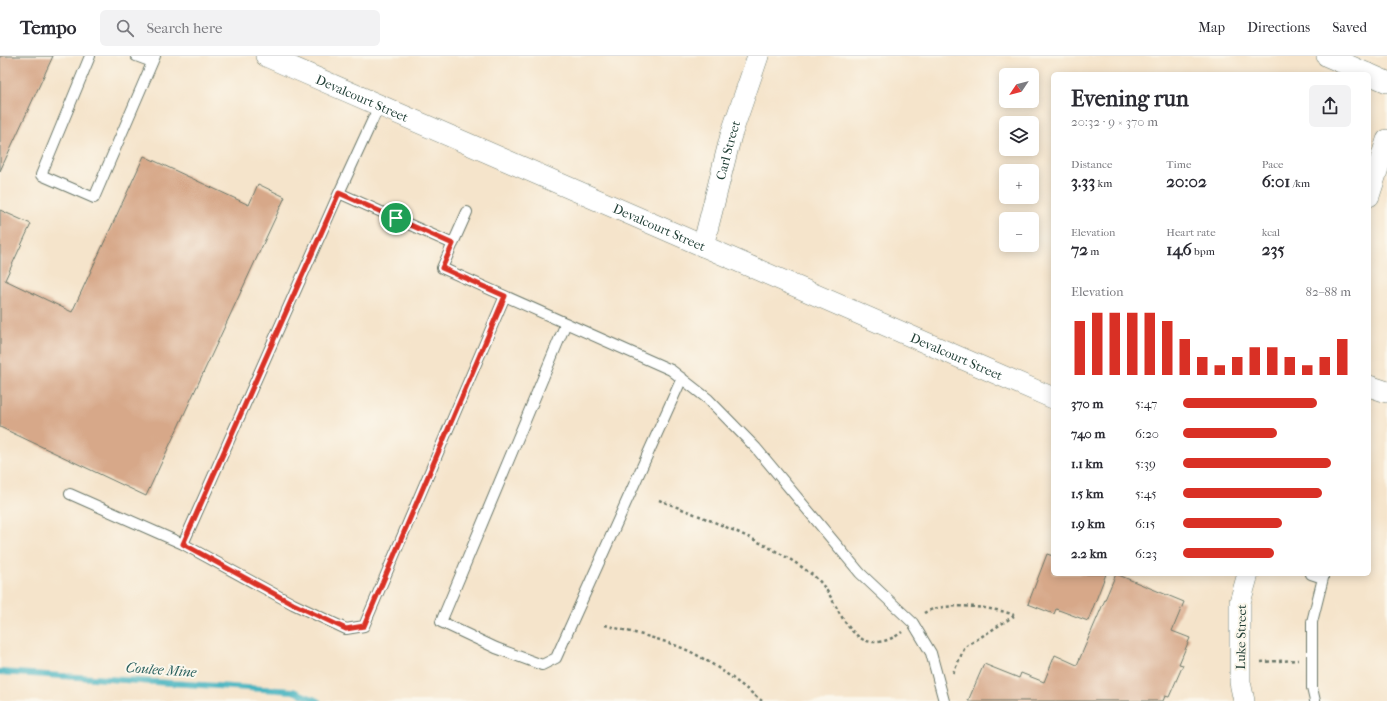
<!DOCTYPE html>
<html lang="en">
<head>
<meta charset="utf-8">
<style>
	:root { --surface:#fff; --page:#f2f2f3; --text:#2b2b33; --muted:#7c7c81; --line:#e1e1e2; --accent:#d93025 }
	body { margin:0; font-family:"IM FELL French Canon",serif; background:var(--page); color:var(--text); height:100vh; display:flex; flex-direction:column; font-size:15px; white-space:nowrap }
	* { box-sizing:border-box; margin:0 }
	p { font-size:13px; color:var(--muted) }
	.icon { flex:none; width:22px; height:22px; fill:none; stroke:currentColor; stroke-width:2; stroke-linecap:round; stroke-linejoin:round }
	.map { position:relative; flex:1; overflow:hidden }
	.side { position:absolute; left:1051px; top:16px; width:320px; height:504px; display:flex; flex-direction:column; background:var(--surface); border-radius:6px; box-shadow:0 2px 10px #0003 }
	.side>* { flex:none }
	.needle { width:26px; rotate:235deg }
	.tools { position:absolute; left:999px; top:12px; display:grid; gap:8px }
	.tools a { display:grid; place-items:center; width:40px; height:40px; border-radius:6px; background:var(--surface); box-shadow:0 2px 10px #0003; font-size:20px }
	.pin { position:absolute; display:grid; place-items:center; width:34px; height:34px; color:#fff; margin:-17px; border:2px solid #fff; border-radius:50%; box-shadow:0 1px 4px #0007 }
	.round { display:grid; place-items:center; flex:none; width:42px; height:42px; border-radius:6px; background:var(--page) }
	.headline { display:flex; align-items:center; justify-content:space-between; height:68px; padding:0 20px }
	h1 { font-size:22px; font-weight:700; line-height:30px }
	.figures { display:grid; grid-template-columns:repeat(3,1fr); gap:6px; height:68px; padding:4px 20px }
	.figures div { display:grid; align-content:center }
	.figures b { font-size:17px; font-weight:700 }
	.figures small { font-size:11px; font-weight:400 }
	.figures p { font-size:11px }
	.chart { height:112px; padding:8px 20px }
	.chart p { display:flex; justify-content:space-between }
	.chart svg { width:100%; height:72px; margin-top:4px; stroke:var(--accent); stroke-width:6 }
	ul { padding:0 20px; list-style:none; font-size:13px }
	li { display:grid; grid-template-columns:64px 48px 1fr; align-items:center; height:30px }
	li i { height:10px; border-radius:5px; background:var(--accent) }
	header { display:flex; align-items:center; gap:24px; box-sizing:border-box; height:56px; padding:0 20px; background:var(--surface); border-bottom:1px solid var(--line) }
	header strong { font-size:19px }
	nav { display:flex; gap:22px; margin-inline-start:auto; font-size:14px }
	.search { width:280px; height:36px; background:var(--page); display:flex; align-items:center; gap:10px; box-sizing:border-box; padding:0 14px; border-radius:6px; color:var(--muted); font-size:15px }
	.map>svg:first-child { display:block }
</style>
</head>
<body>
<header>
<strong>Tempo</strong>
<div class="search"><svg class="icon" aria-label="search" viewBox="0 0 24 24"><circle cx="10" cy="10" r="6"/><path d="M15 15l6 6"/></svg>Search here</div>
<nav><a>Map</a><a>Directions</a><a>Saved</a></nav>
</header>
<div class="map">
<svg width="1387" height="645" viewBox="0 0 1387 645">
	<rect width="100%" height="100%" fill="#fbf7ec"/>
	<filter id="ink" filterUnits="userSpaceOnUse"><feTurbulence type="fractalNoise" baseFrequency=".025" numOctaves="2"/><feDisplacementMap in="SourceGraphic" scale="8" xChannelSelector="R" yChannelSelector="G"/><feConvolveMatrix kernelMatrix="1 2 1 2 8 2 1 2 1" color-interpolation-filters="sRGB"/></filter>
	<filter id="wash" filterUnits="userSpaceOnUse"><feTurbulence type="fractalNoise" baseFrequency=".012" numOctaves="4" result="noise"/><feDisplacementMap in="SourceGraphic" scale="16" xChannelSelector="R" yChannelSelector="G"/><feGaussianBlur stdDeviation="0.9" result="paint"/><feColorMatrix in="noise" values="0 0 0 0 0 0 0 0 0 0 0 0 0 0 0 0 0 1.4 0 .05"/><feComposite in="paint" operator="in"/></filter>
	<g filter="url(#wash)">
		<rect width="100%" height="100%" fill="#f5e4cb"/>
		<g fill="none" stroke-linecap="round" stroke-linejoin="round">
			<path stroke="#45b3c0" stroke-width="6" d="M0,616l293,19 25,10"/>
		</g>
		<g id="blocks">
			<path fill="#d7a889" d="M0,0h53l-53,115z
				M144,100l105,49 9,-21 27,13 -139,299 -146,-69v-217l31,14 -26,56 67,32z
				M1047,498l6,2v18h53l-18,47 -32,-12 -2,5 -26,-10z
				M1116,518l68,28 -12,29 18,7 -11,26 4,1 -14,32 -4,-1 -2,5h-195l16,-37 35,14 2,-5 23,9 11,-27 22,10z"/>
		</g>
	</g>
	<g filter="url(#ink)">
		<use href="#blocks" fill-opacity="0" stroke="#6a7769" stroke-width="1"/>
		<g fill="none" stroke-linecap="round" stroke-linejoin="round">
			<defs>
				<path id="lane" d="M90,0l-49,119 53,23 61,-142
					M136,0l16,6
					M379,50l-40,87 114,51
					M467,156l-25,56 229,102 37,29 48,49 104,125 53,50 18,30 13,48
					M566,267l-125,299 55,26 46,17 14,-7 126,-280
					M70,438l113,50 110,60 53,25 18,-3 141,-330
					M183,488l156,-351
					M1311,518l12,4 -11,44v66l3,13"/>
				<g id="street">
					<path id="s1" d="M266,0l787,342"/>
					<path d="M1327,0l41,18"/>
					<path d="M1369,18l18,8"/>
					<path d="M1369,140l18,-56"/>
					<path id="s2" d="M703,190l28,-111 27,-79"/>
					<path d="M1369,330l18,6"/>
					<path d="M1244,645l-4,-19v-80l8,-28"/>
				</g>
			</defs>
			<use href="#lane" stroke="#6a7769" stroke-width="12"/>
			<use href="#street" stroke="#6a7769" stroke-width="22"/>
			<path stroke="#6a7769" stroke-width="2.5" stroke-dasharray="3 3" stroke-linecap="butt" d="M659,444c48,19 116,44 156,77 20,17 24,48 47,62 13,7 30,1 40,-7
				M924,557c18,-12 71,-6 90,2
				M605,569c28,8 59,14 86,27 26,13 48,31 71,49
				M1261,606l37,-2
				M953,617l12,-26 49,-31"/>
			<use href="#lane" stroke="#fff" stroke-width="10"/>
			<use href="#street" stroke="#fff" stroke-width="21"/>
		</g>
	</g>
	<g fill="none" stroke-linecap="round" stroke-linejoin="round" filter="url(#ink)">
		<defs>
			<path id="route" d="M339,137l114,51 -11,24 63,28 -141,330 -18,3 -53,-25 -110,-60z"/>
		</defs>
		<use href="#route" stroke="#fff" stroke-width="8"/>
		<use href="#route" stroke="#d93025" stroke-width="5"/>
	</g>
	<g text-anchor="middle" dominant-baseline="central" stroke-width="4" stroke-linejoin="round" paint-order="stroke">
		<g font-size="13" fill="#1f3d34" stroke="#fbf7ec">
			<text stroke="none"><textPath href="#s1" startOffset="105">Devalcourt Street</textPath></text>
			<text stroke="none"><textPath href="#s2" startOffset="99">Carl Street</textPath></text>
			<text stroke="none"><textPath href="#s1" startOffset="429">Devalcourt Street</textPath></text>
			<text stroke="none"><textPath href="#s1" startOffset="753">Devalcourt Street</textPath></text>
			<text transform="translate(1241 581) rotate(-89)">Luke Street</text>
		</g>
		<g font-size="14" font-style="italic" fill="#2a605e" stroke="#fbf7ec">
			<text transform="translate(161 614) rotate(4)">Coulee Mine</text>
		</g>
	</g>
</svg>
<div class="tools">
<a><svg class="needle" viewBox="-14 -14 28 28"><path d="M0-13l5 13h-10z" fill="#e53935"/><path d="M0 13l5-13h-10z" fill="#7c7c81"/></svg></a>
<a><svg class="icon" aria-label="layers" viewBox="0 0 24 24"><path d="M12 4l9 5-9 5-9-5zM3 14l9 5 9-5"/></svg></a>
<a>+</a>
<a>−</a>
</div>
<div class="pin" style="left:396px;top:162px;background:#1e9e55"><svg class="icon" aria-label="arrive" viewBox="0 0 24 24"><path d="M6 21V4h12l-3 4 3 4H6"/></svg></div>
<section class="side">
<div class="headline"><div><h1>Evening run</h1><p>20:32 · 9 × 370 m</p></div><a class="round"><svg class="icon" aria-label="share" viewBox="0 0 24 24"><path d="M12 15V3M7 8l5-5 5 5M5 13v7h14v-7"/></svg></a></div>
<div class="figures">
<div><p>Distance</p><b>3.33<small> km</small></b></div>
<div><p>Time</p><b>20:02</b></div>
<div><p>Pace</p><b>6:01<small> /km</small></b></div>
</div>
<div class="figures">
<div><p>Elevation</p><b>72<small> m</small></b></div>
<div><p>Heart rate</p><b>146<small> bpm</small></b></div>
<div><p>kcal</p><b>235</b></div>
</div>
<div class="chart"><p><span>Elevation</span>82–88 m</p>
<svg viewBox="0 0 160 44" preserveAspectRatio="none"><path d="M5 44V11M15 44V6M25 44V6M35 44V6M45 44V6M55 44V11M65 44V22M75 44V33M85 44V38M95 44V33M105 44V27M115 44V27M125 44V33M135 44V38M145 44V33M155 44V22"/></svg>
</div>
<ul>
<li><b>370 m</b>5:47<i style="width:80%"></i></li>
<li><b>740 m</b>6:20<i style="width:56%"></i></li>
<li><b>1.1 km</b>5:39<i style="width:88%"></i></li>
<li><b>1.5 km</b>5:45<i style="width:83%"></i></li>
<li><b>1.9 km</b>6:15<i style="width:59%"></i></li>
<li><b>2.2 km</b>6:23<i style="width:54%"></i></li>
</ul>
</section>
</div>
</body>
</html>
